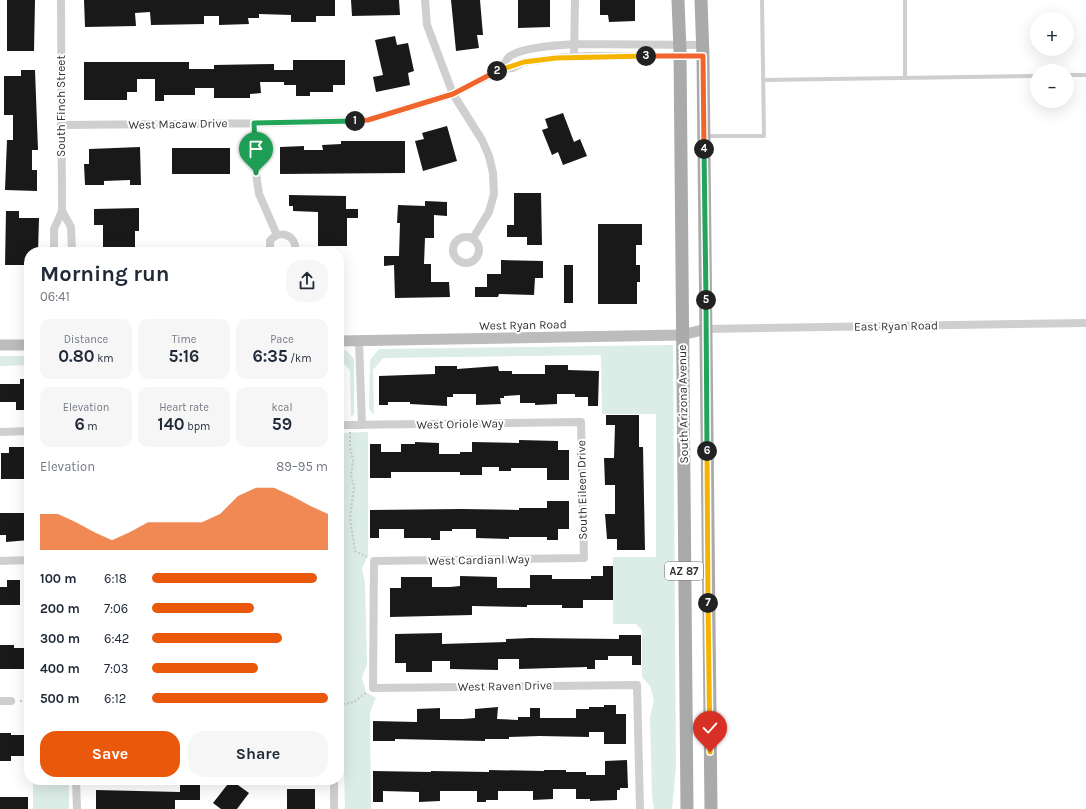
<!DOCTYPE html>
<html lang="en">
<head>
<meta charset="utf-8">
<style>
	:root { --surface:#fff; --page:#f6f6f7; --text:#1f2937; --muted:#747a83; --accent:#ea580c }
	body { margin:0; font-family:Karla,sans-serif; background:var(--page); color:var(--text); height:100vh; display:flex; flex-direction:column; font-size:15px; white-space:nowrap }
	* { box-sizing:border-box; margin:0 }
	p { font-size:13px; color:var(--muted) }
	.icon { flex:none; width:22px; height:22px; fill:none; stroke:currentColor; stroke-width:2; stroke-linecap:round; stroke-linejoin:round }
	.map { position:relative; flex:1; overflow:hidden }
	.panel { position:absolute; left:24px; top:247px; width:320px; height:538px; display:flex; flex-direction:column; background:var(--surface); border-radius:16px; box-shadow:0 4px 16px #0002 }
	.panel>* { flex:none }
	.fabs { position:absolute; left:1030px; top:12px; display:grid; gap:8px }
	.fabs a { display:grid; place-items:center; width:44px; height:44px; border-radius:50%; background:var(--surface); box-shadow:0 4px 16px #0002; font-size:20px }
	.pin { position:absolute; display:grid; place-items:center; width:34px; height:34px; color:#fff; margin:-41px -17px; border-radius:50% 50% 50% 0; rotate:-45deg; box-shadow:0 0 4px #0007 }
	.pin .icon { rotate:45deg }
	.km { position:absolute; width:20px; height:20px; margin:-10px; border-radius:50%; background:#222; color:#fff; font-size:11px; line-height:20px; text-align:center }
	.round { display:grid; place-items:center; flex:none; width:42px; height:42px; border-radius:16px; background:var(--page) }
	.headline { display:flex; align-items:center; justify-content:space-between; height:68px; padding:0 16px }
	h1 { font-size:22px; font-weight:700; line-height:30px }
	.stats { display:grid; grid-template-columns:repeat(3,1fr); gap:6px; height:68px; padding:4px 16px }
	.stats div { display:grid; align-content:center; border-radius:10px; background:var(--page); text-align:center }
	.stats b { font-size:17px; font-weight:700 }
	.stats small { font-size:11px; font-weight:400 }
	.stats p { font-size:11px }
	.chart { height:112px; padding:8px 16px }
	.chart p { display:flex; justify-content:space-between }
	.chart svg { width:100%; height:72px; margin-top:4px; fill:var(--accent); opacity:.7 }
	.button { display:flex; gap:8px; margin-top:auto; padding:8px 16px }
	.button a { flex:1; height:46px; border-radius:16px; background:var(--accent); color:#fff; font-size:16px; font-weight:700; line-height:46px; text-align:center }
	.button a+a { background:var(--page); color:var(--text) }
	ul { padding:0 16px; list-style:none; font-size:13px }
	li { display:grid; grid-template-columns:64px 48px 1fr; align-items:center; height:30px }
	li i { height:10px; border-radius:5px; background:var(--accent) }
	.map>svg:first-child { display:block }
</style>
</head>
<body>
<div class="map">
<svg width="1086" height="809" viewBox="0 0 1086 809">
	<rect width="100%" height="100%" fill="#fff"/>
	<path fill="#dcece7" d="M673,345l3,422 -4,42h-18l-2,-13 -2,-79 4,-16 -4,-15 -8,-9v-47l-6,-6h-23v-67h43v-143h-54l-1,-59 -218,3 -10,12 1,45 -5,-6 1,-49 9,-11z
		M339,350h7l8,9v55l-3,3 -1,-47 -11,-11z
		M0,356h29v9l-29,1z
		M368,432v123l-6,13 3,15 2,81 -5,14 4,14 10,6 -6,14 1,97h-26l-3,-114c-4,-8 -3,-13 0,-21l-2,-113 3,-69 -2,-59z
		M33,780h36v29h-36z"/>
	<path fill="#191919" d="M7,0h28l-1,51h-27z
		M84,0h251v16h-19v6h-25v-7l-32,-1v4h-11l1,6 -30,1v-9h-15v8l-53,1 -1,-13 -15,1 1,13 -51,1z
		M351,0h48l1,15 -48,1z
		M451,0h29l3,35h-6l2,13 -23,3z
		M518,0h32v27l-32,1z
		M600,0h35v21l-26,1 -1,-7h-8z
		M395,36l2,9 11,-2 6,28 -6,2 2,12 -34,7 -3,-15 10,-2 -8,-35z
		M293,60h52v25h-12v7h-23v4h-14v-11h-12v-3h-24l1,11 -11,1v4h-36v-10h-19v7h-31v6h-9v-22h-18v13h-10v8h-43v-38h105v7h25v-4l60,-1v6h19z
		M21,70h14l3,80h-6v20h5v21l-32,-1 2,-50h6v-25h-9v-39h17z
		M563,113l11,29 6,-3 7,17 -24,9 -5,-13 -6,3 -10,-25 6,-2 -3,-9z
		M447,126l10,35 -34,10 -8,-30 9,-2 -2,-6z
		M341,141h64v32l-125,1v-27l24,-1v4h19l-1,-5 19,-1z
		M140,147l1,38h-11v-5l-26,1v4h-19l-1,-21h5v-15z
		M172,148h58v26h-58z
		M514,193h27l1,52h-15v-8h-20v-12h7z
		M289,195l57,1v13h12v9h-11v28h-29v-34l-25,-1v-5h-4z
		M425,201l22,1v14l-13,-1v23h-9l-1,26h7v18h18l1,15 -55,1 -1,-33 -10,1v-10h15l1,-33h-3l1,-18 27,1z
		M139,208v23h-4v20h-32v-26h-9v-16z
		M6,211h13v7h20l-1,34h-9v13h-24z
		M598,224h44v21h-6v20h4v17h-3v22h-39z
		M501,260l42,1v17h-8l-1,17 -35,-1 -1,3h-23v-10h12v-13h14z
		M564,265h9v38h-9z
		M545,365h23v5l31,1 -1,35h-10v-9h-13v-3h-18v10l-22,1v-2h-15v-8l-16,1v2h-4l1,6 -25,1v-11h-23v3h-6v9l-37,-2v-2h-22v3h-9v-29l56,-2v-8h22v3l41,-3 1,5h13v3h33z
		M20,379h9v31h-13v-8h-16v-18h20z
		M606,415h33v32h4l2,103h-28v-11h-10l-2,-25h10v-29h-10l-1,-27h10l1,-33h-9z
		M519,440l39,1v9h11v30h-22v-12h-36v3h-12v-4h-17v8h-22v-3h-69v6h-21v-34h11v8h20v-8h14v-2l24,1v11h21v-2h12v-10l47,1z
		M9,447h15v32h-23v-26h8z
		M547,501h22v28h-11v11h-11v-3h-38v2l-33,-1v-9h-24v2h-12v9h-9v-2h-27v-9h-25v9h-9v-28l92,-1 57,1v-2h28z
		M0,513h29v27l-23,2v-7h-6z
		M603,566h10v34h-30v8h-21v-3h-35v2l-55,-1v9l-82,2v-29h11v-11h31v10h18l10,-1v-10l37,1v11h33v-13h22v4h39v-3h12z
		M7,580h13v25h-20v-18h7z
		M442,633v11l64,-2v-3l25,-1 88,1v-4h22v30h-9v-9h-24v4h-13v9h-8v-2l-68,2v-10h-21v11l-48,-1v-8h-18v11h-26v-9h-11v-29z
		M0,645h14v3h15v21h-29z
		M604,705h12v9h10v30h-22v-12h-15v5l-49,-1 -31,1v2h-24v2l-90,-2v2h-22v-20l44,1v-13l23,-1v11h23l12,-1v-9l23,-2 -1,12 21,1v-3h12v-9h10v10h36v-9h13v-2h15z
		M0,733h11v2h18v21h-18v5h-11z
		M627,760l1,28h-8v2h-3v10l-27,1v-2h-14v-10h-23v10l-20,1v-9h-35v9h-12v2h-9v-11h-37v10l-21,1v-10l-36,-1v11h-10v-31l58,1v-1l58,1v-2l55,1v-1h22v2h20v3h19v-14z
		M180,780h20v20h-25v9h-79v-19l84,2z
		M231,780l18,13 -12,16h-16l-8,-6z
		M287,789h28v20h-28z
		M0,797h28v12h-28z"/>
	<g fill="none" stroke-linecap="round" stroke-linejoin="round">
		<path stroke="#c9c9c9" stroke-width="2" stroke-dasharray="2 2" stroke-linecap="butt" d="M350,432v15l3,13 -2,15 3,12 -4,31 5,33 12,6
			M20,701h9
			M339,705l15,-3 13,-10"/>
		<path stroke="#cfcfcf" stroke-width="4" d="M905,0v78
			M1067,75h19
			M763,80l274,-4
			M706,136h58l-2,-136"/>
		<path stroke="#cfcfcf" stroke-width="8" d="M425,0l2,25 26,69 29,46 7,16 4,17 1,21 -5,18 -16,26
			M574,57l1,-57
			M502,69c2,-3 3,-8 6,-11 10,-11 52,-13 67,-14l128,1
			M254,123l2,50 3,21 18,41
			M61,125l215,-2 92,-3 85,-26 49,-25 11,-1 11,-6 32,-4 30,-2h117
			M62,211l9,16 1,25
			M453 250a13 13 0 1 1 26 0a13 13 0 1 1-26 0Z
			M54,252v-23l8,-18 -1,-211
			M270,252v-11c10,-13 28,-5 25,11
			M706,329l380,-6
			M359,341l3,84
			M339,425l242,-3 3,136 -210,3 -1,127 264,-3 3,124
			M0,432l29,-1
			M0,561l29,-1
			M0,701h11
			M76,780l1,29
			M334,780v29"/>
		<path stroke="#bcbcbc" stroke-width="11" d="M339,341l343,-6 24,-6
			M0,345h29"/>
		<path stroke="#aaa" stroke-width="13" d="M678,0l2,51 7,758
			M701,0l2,56 8,753"/>
	</g>
	<g fill="none" stroke-linecap="round" stroke-linejoin="round">
		<defs>
			<path id="split-1" d="M256,173l-2,-50 101,-2"/>
			<path id="split-2" d="M355,121l13,-1 85,-26 44,-23"/>
			<path id="split-3" d="M497,71l27,-9 32,-4 90,-2"/>
			<path id="split-4" d="M646,56h57l1,93"/>
			<path id="split-5" d="M704,149l2,151"/>
			<path id="split-6" d="M706,300l1,151"/>
			<path id="split-7" d="M707,451l1,152"/>
			<path id="split-8" d="M708,603l2,149"/>
		</defs>
		<use href="#split-1" stroke="#fff" stroke-width="8"/>
		<use href="#split-2" stroke="#fff" stroke-width="8"/>
		<use href="#split-3" stroke="#fff" stroke-width="8"/>
		<use href="#split-4" stroke="#fff" stroke-width="8"/>
		<use href="#split-5" stroke="#fff" stroke-width="8"/>
		<use href="#split-6" stroke="#fff" stroke-width="8"/>
		<use href="#split-7" stroke="#fff" stroke-width="8"/>
		<use href="#split-8" stroke="#fff" stroke-width="8"/>
		<use href="#split-1" stroke="#22a559" stroke-width="5"/>
		<use href="#split-2" stroke="#f0652b" stroke-width="5"/>
		<use href="#split-3" stroke="#f5b400" stroke-width="5"/>
		<use href="#split-4" stroke="#f0652b" stroke-width="5"/>
		<use href="#split-5" stroke="#22a559" stroke-width="5"/>
		<use href="#split-6" stroke="#22a559" stroke-width="5"/>
		<use href="#split-7" stroke="#f5b400" stroke-width="5"/>
		<use href="#split-8" stroke="#f5b400" stroke-width="5"/>
	</g>
	<g text-anchor="middle" dominant-baseline="central" stroke-width="4" stroke-linejoin="round" paint-order="stroke">
		<rect fill="#fff" stroke="#707070" stroke-width="1" x="665" y="562" width="38" height="18" rx="3"/>
		<g font-size="11" font-weight="bold" fill="#323232">
			<text x="684" y="571">AZ 87</text>
		</g>
		<g font-size="12" fill="#323232" stroke="#fff">
			<text transform="translate(61 106) rotate(-90)">South Finch Street</text>
			<text transform="translate(178 124) rotate(-1)">West Macaw Drive</text>
			<text transform="translate(523 325) rotate(-1)">West Ryan Road</text>
			<text transform="translate(896 326) rotate(-1)">East Ryan Road</text>
			<text transform="translate(683 404) rotate(-91)">South Arizona Avenue</text>
			<text transform="translate(460 424) rotate(-1)">West Oriole Way</text>
			<text transform="translate(582 490) rotate(-91)">South Eileen Drive</text>
			<text transform="translate(479 560) rotate(-1)">West Cardianl Way</text>
			<text transform="translate(505 686) rotate(-1)">West Raven Drive</text>
		</g>
	</g>
</svg>
<div class="fabs">
<a>+</a>
<a>−</a>
</div>
<div class="pin" style="left:256px;top:173px;background:#1e9e55"><svg class="icon" aria-label="arrive" viewBox="0 0 24 24"><path d="M6 21V4h12l-3 4 3 4H6"/></svg></div>
<div class="pin" style="left:710px;top:752px;background:#d93025"><svg class="icon" aria-label="check" viewBox="0 0 24 24"><path d="M5 12l5 5 9-10"/></svg></div>
<b class="km" style="left:355px;top:121px">1</b>
<b class="km" style="left:497px;top:71px">2</b>
<b class="km" style="left:646px;top:56px">3</b>
<b class="km" style="left:704px;top:149px">4</b>
<b class="km" style="left:706px;top:300px">5</b>
<b class="km" style="left:707px;top:451px">6</b>
<b class="km" style="left:708px;top:603px">7</b>
<section class="panel">
<div class="headline"><div><h1>Morning run</h1><p>06:41</p></div><a class="round"><svg class="icon" aria-label="share" viewBox="0 0 24 24"><path d="M12 15V3M7 8l5-5 5 5M5 13v7h14v-7"/></svg></a></div>
<div class="stats">
<div><p>Distance</p><b>0.80<small> km</small></b></div>
<div><p>Time</p><b>5:16</b></div>
<div><p>Pace</p><b>6:35<small> /km</small></b></div>
</div>
<div class="stats">
<div><p>Elevation</p><b>6<small> m</small></b></div>
<div><p>Heart rate</p><b>140<small> bpm</small></b></div>
<div><p>kcal</p><b>59</b></div>
</div>
<div class="chart"><p><span>Elevation</span>89–95 m</p>
<svg viewBox="0 0 160 44" preserveAspectRatio="none"><path d="M0 44V22L10 22L20 27L30 33L40 38L50 33L60 27L70 27L80 27L90 27L100 22L110 11L120 6L130 6L140 11L150 17L160 22V44z"/></svg>
</div>
<ul>
<li><b>100 m</b>6:18<i style="width:94%"></i></li>
<li><b>200 m</b>7:06<i style="width:58%"></i></li>
<li><b>300 m</b>6:42<i style="width:74%"></i></li>
<li><b>400 m</b>7:03<i style="width:60%"></i></li>
<li><b>500 m</b>6:12<i style="width:100%"></i></li>
</ul>
<div class="button"><a>Save</a><a>Share</a></div>
</section>
</div>
</body>
</html>
